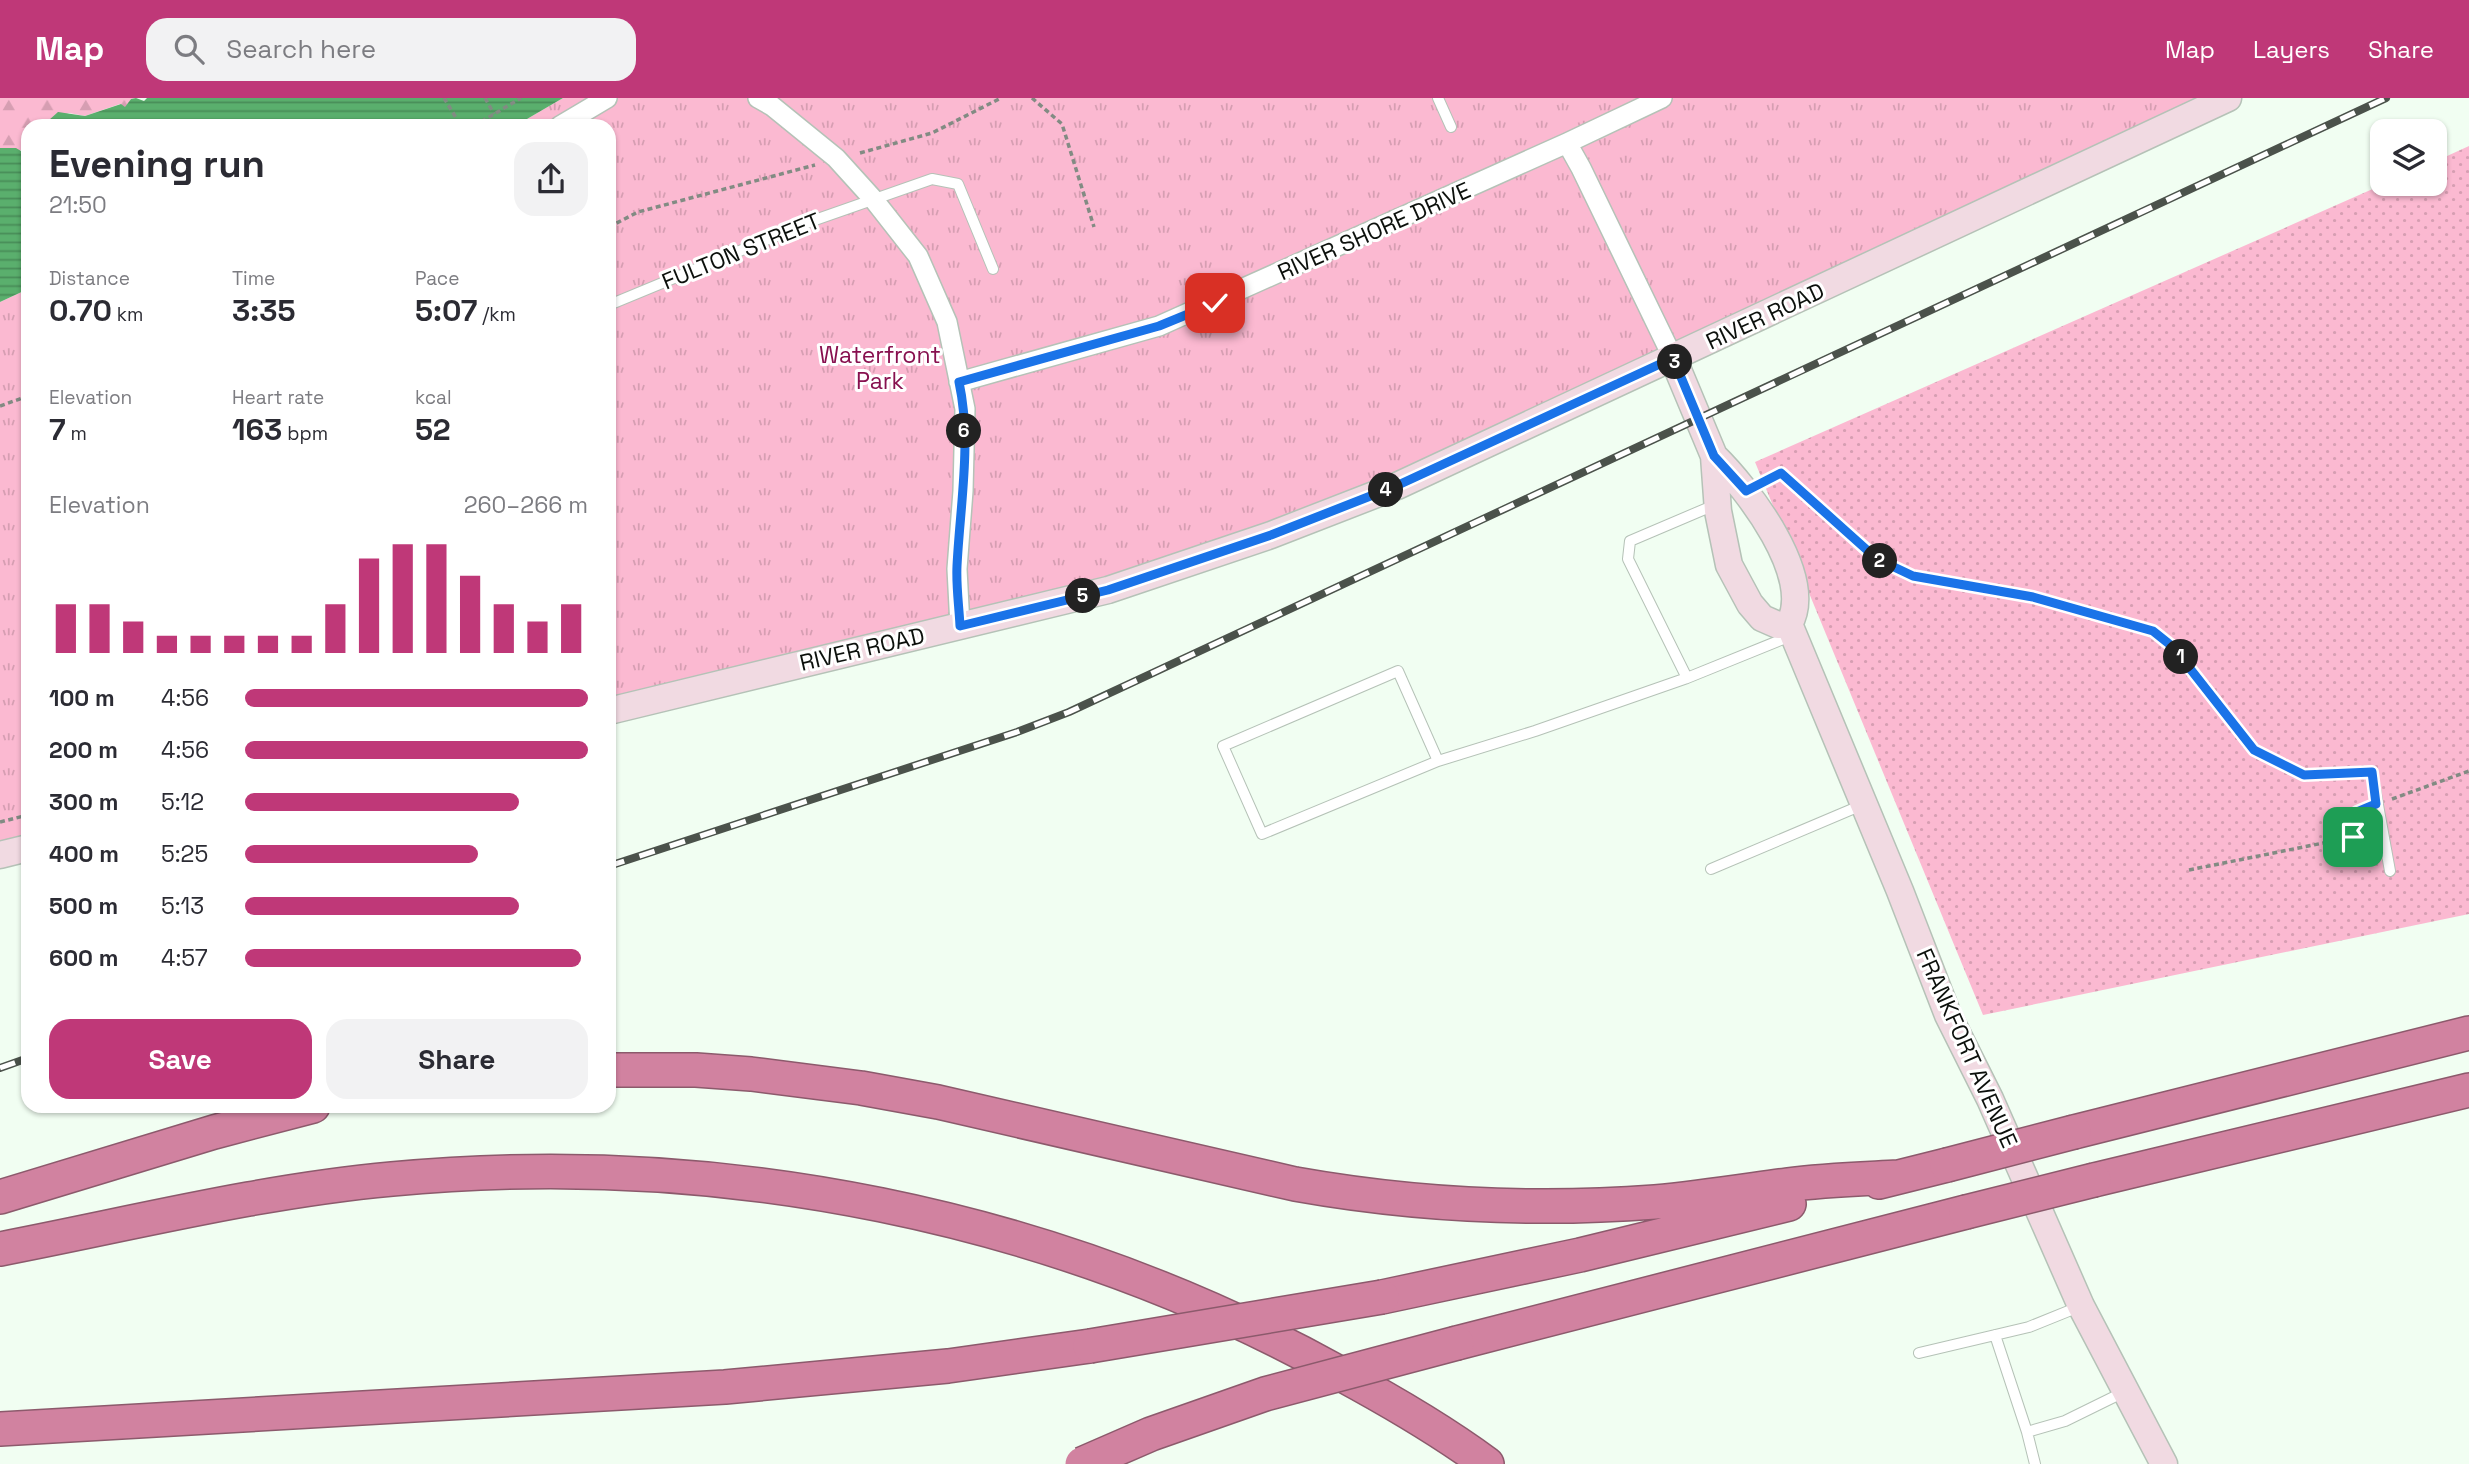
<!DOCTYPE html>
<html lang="en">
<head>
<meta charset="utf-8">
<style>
	:root { --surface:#fff; --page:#f2f2f3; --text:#2b2b33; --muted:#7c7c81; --accent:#bf3878 }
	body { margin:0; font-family:"Space Grotesk",sans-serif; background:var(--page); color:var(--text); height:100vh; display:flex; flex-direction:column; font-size:26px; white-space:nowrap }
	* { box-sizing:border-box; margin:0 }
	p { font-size:23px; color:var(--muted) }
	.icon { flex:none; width:38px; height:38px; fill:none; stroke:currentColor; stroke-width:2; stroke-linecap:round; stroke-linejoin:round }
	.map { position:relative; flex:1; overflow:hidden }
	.panel { position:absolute; left:21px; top:21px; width:595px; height:994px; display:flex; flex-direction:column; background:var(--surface); border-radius:21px; box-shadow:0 2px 5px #0004 }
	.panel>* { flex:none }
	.tools { position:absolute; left:2370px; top:21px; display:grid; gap:14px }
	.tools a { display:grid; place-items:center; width:77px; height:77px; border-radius:14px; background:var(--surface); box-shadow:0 2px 5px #0004; font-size:35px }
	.pin { position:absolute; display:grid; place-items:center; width:60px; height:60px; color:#fff; margin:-30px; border-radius:14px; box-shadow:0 4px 10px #0006 }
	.km { position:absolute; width:35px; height:35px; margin:-18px; border-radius:50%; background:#222; color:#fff; font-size:19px; line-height:35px; text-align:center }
	.round { display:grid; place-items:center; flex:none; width:74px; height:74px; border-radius:21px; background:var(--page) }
	.headline { display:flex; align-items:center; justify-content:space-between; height:119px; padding:0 28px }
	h1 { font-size:38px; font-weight:700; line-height:52px }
	.figures { display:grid; grid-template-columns:repeat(3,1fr); gap:10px; height:119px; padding:7px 28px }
	.figures div { display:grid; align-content:center }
	.figures b { font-size:30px; font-weight:700 }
	.figures small { font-size:19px; font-weight:400 }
	.figures p { font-size:19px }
	.chart { height:196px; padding:14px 28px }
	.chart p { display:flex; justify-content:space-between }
	.chart svg { width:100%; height:126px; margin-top:7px; stroke:var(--accent); stroke-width:6 }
	.action { display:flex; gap:14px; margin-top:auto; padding:14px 28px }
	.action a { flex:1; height:80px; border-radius:21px; background:var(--accent); color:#fff; font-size:28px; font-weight:700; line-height:80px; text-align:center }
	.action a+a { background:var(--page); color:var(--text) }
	ul { padding:0 28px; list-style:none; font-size:23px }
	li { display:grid; grid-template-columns:112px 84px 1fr; align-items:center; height:52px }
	li i { height:18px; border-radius:9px; background:var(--accent) }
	header { display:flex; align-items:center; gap:42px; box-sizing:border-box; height:98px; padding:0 35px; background:var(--accent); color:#fff }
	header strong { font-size:33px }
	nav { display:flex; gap:38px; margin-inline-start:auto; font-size:24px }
	.search { width:490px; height:63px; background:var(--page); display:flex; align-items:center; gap:18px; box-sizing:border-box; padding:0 24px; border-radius:21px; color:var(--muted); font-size:26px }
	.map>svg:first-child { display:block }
</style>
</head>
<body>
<header>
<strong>Map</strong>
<div class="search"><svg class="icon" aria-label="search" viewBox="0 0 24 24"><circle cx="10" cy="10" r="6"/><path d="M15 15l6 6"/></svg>Search here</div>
<nav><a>Map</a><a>Layers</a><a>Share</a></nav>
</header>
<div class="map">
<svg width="2469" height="1366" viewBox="0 0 2469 1366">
	<defs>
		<pattern id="forest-firs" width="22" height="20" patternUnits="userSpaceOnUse" patternTransform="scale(1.75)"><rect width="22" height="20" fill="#fbb9d1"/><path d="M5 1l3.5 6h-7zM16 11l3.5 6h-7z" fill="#d69eb2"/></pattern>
		<pattern id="park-tufts" width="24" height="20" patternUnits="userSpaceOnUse" patternTransform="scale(1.75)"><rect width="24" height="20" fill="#fbb9d1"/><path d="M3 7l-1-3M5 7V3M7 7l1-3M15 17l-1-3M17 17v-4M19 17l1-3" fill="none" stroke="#d69eb2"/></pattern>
		<pattern id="garden-dots" width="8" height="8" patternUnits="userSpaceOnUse" patternTransform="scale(1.75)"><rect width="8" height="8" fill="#fbb9d1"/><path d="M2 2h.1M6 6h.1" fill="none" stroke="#d69eb2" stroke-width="1.8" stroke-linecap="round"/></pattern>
		<pattern id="water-rules" width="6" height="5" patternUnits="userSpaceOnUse" patternTransform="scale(1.75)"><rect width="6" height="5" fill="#5aaf6d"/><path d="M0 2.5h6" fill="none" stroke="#498d58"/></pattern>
	</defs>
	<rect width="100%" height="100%" fill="#f1fef2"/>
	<path fill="url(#forest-firs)" d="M0,0h136l-5,1 -6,9 -5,-4 -35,12 -16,-3 -29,11v2h-12v25l-28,-3z"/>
	<path fill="url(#park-tufts)" d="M563,0h1632l-522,260 -276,128 -289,104 -499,121v-585h-94z
		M28,191v565l-28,7v-559z"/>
	<path fill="url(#garden-dots)" d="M2469,48v768l-486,101 -228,-553 629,-278h50v-22z"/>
	<path fill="url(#water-rules)" d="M136,0l8,3 3,-3h416l-48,28h-475l2,-7 7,1 9,-8 27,4 36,-12 4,3 6,-8z
		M0,50h16l5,3h7v138l-28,13z"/>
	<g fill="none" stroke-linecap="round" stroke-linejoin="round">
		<defs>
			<path id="lane" d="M1438,0l13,29
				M609,207l203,-84 120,-42 26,5 35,85
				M1746,393l35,-18 96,86 36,17 120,21 120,34 20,16 81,103 50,25 68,-3 18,99
				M1717,406l-87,37 -2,18 59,119 106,-43
				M1438,663l-40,-90 -175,75 39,88 176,-73 97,-30 152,-53
				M1711,771l151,-64
				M1995,1237l32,97 38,-11 59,-29
				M1919,1255l110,-26 52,-21
				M2027,1334l8,32"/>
			<path id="street" d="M758,0l14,8 64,52 38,42 44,56 29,66 18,87 -2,82 -6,78 3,57
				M560,28l47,-28
				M1567,45l14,25 92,190
				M959,284l200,-56 408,-183 95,-45"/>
			<path id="secondary" d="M1673,260l41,98 4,55 11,54 21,39 12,14 16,7 11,-1
				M1714,358c33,32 102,121 75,168
				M1789,526l111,267 48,124 42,84 91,207 83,158
				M609,613l499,-121 163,-55 126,-49 831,-388
				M0,757l28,-7"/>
			<path id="highway" d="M609,972h87l55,4 110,14 77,14 357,82c118,21 240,27 360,18 44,-4 88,-11 132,-17 37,-5 74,-6 111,-8
				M2074,1034l395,-99
				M2094,1082l375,-90
				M1879,1084l68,-17
				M0,1099l214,-65 99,-26
				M0,1151c130,-25 260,-58 392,-70 327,-31 661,35 949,195 50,27 100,56 146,90
				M1382,1199l198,-42 209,-51
				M1457,1245l509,-131
				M0,1331l725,-42 223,-21 142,-20"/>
		</defs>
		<use href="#lane" stroke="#b5c2b7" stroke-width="12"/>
		<use href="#street" stroke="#b5c2b7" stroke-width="22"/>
		<use href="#secondary" stroke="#b5c2b7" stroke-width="29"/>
		<use href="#highway" stroke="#8c5a6c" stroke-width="36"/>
		<path stroke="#828b83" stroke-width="3.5" stroke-dasharray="5 3.5" stroke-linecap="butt" d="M444,0l17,28
			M485,0l9,16
			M1032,0l30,26 32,103
			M474,28l47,-28
			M860,55l72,-20 69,-35
			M609,129l29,-15 177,-47
			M0,308l28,-10
			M2392,701l77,-28
			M0,724l28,-7
			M2189,772l164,-33 4,-25 8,-3"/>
		<use href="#lane" stroke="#fff" stroke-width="10"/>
		<use href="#street" stroke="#fff" stroke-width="19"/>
		<use href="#secondary" stroke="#f1dae2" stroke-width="26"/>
		<use href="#highway" stroke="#d182a0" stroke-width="33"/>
		<defs>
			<path id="rail" d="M609,768l408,-134 52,-20 1317,-614
				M0,970l28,-10"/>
		</defs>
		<use href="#rail" stroke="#4b524b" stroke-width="8"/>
		<use href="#rail" stroke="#fff" stroke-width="5" stroke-dasharray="16" stroke-linecap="butt"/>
		<defs>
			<path id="highway-bridge" d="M1947,1067l127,-33
				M1966,1114l128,-32
				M1090,1248l292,-49
				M1082,1366l69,-30 114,-40 192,-51"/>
		</defs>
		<use href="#highway-bridge" stroke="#8c5a6c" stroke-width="36" stroke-linecap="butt"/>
		<use href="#highway-bridge" stroke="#d182a0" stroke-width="33"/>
	</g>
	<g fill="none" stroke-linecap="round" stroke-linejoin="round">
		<defs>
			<path id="route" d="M1215,205l-56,23 -200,56c13,60 1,123 -2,184 -1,20 2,40 3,60l148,-36 163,-55 125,-49 277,-128 41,98 32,35 35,-18 96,86 36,17 120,21 120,34 20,16 81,103 50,25 68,-3 4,32 -19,8 -4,25"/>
		</defs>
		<use href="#route" stroke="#fff" stroke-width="14"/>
		<use href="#route" stroke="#1a73e8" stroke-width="9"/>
	</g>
	<g text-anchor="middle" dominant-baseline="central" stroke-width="6" stroke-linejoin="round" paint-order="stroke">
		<g font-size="23" fill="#0c100c" stroke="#fff">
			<text transform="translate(1374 133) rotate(-24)">RIVER SHORE DRIVE</text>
			<text transform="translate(741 153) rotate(-22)">FULTON STREET</text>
			<text transform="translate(1765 218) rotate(-25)">RIVER ROAD</text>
			<text transform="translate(862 551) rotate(-13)">RIVER ROAD</text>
			<text transform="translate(1967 950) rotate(66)">FRANKFORT AVENUE</text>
		</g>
		<g font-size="23" fill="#87104f" stroke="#fff">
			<text x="880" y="257">Waterfront<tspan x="880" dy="26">Park</tspan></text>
		</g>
	</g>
</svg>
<div class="tools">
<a><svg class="icon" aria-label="layers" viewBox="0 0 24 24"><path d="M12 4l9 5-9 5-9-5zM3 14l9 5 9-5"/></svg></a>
</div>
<div class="pin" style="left:2353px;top:739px;background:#1e9e55"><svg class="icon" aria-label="arrive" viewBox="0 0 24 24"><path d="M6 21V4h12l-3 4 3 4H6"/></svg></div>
<div class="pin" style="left:1215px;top:205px;background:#d93025"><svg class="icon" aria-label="check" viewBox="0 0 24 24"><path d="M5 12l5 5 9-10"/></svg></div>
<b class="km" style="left:2181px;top:559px">1</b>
<b class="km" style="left:1880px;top:463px">2</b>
<b class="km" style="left:1675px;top:264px">3</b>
<b class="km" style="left:1386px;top:392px">4</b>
<b class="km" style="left:1083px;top:498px">5</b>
<b class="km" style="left:964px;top:333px">6</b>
<section class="panel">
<div class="headline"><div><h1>Evening run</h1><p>21:50</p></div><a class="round"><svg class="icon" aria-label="share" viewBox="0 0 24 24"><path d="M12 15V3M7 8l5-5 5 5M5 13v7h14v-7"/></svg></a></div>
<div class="figures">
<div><p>Distance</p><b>0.70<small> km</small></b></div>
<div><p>Time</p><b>3:35</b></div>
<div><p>Pace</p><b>5:07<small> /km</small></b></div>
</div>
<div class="figures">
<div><p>Elevation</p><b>7<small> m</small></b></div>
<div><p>Heart rate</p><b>163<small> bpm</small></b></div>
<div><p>kcal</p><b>52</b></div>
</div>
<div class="chart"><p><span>Elevation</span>260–266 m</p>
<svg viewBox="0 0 160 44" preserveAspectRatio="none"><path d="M5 44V27M15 44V27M25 44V33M35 44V38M45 44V38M55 44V38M65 44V38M75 44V38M85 44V27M95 44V11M105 44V6M115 44V6M125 44V17M135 44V27M145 44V33M155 44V27"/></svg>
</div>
<ul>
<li><b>100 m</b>4:56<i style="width:100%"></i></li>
<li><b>200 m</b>4:56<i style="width:100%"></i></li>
<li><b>300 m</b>5:12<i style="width:80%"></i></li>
<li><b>400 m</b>5:25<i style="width:68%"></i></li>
<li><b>500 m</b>5:13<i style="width:80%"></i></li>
<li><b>600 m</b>4:57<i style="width:98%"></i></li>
</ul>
<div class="action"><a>Save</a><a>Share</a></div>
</section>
</div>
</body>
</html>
